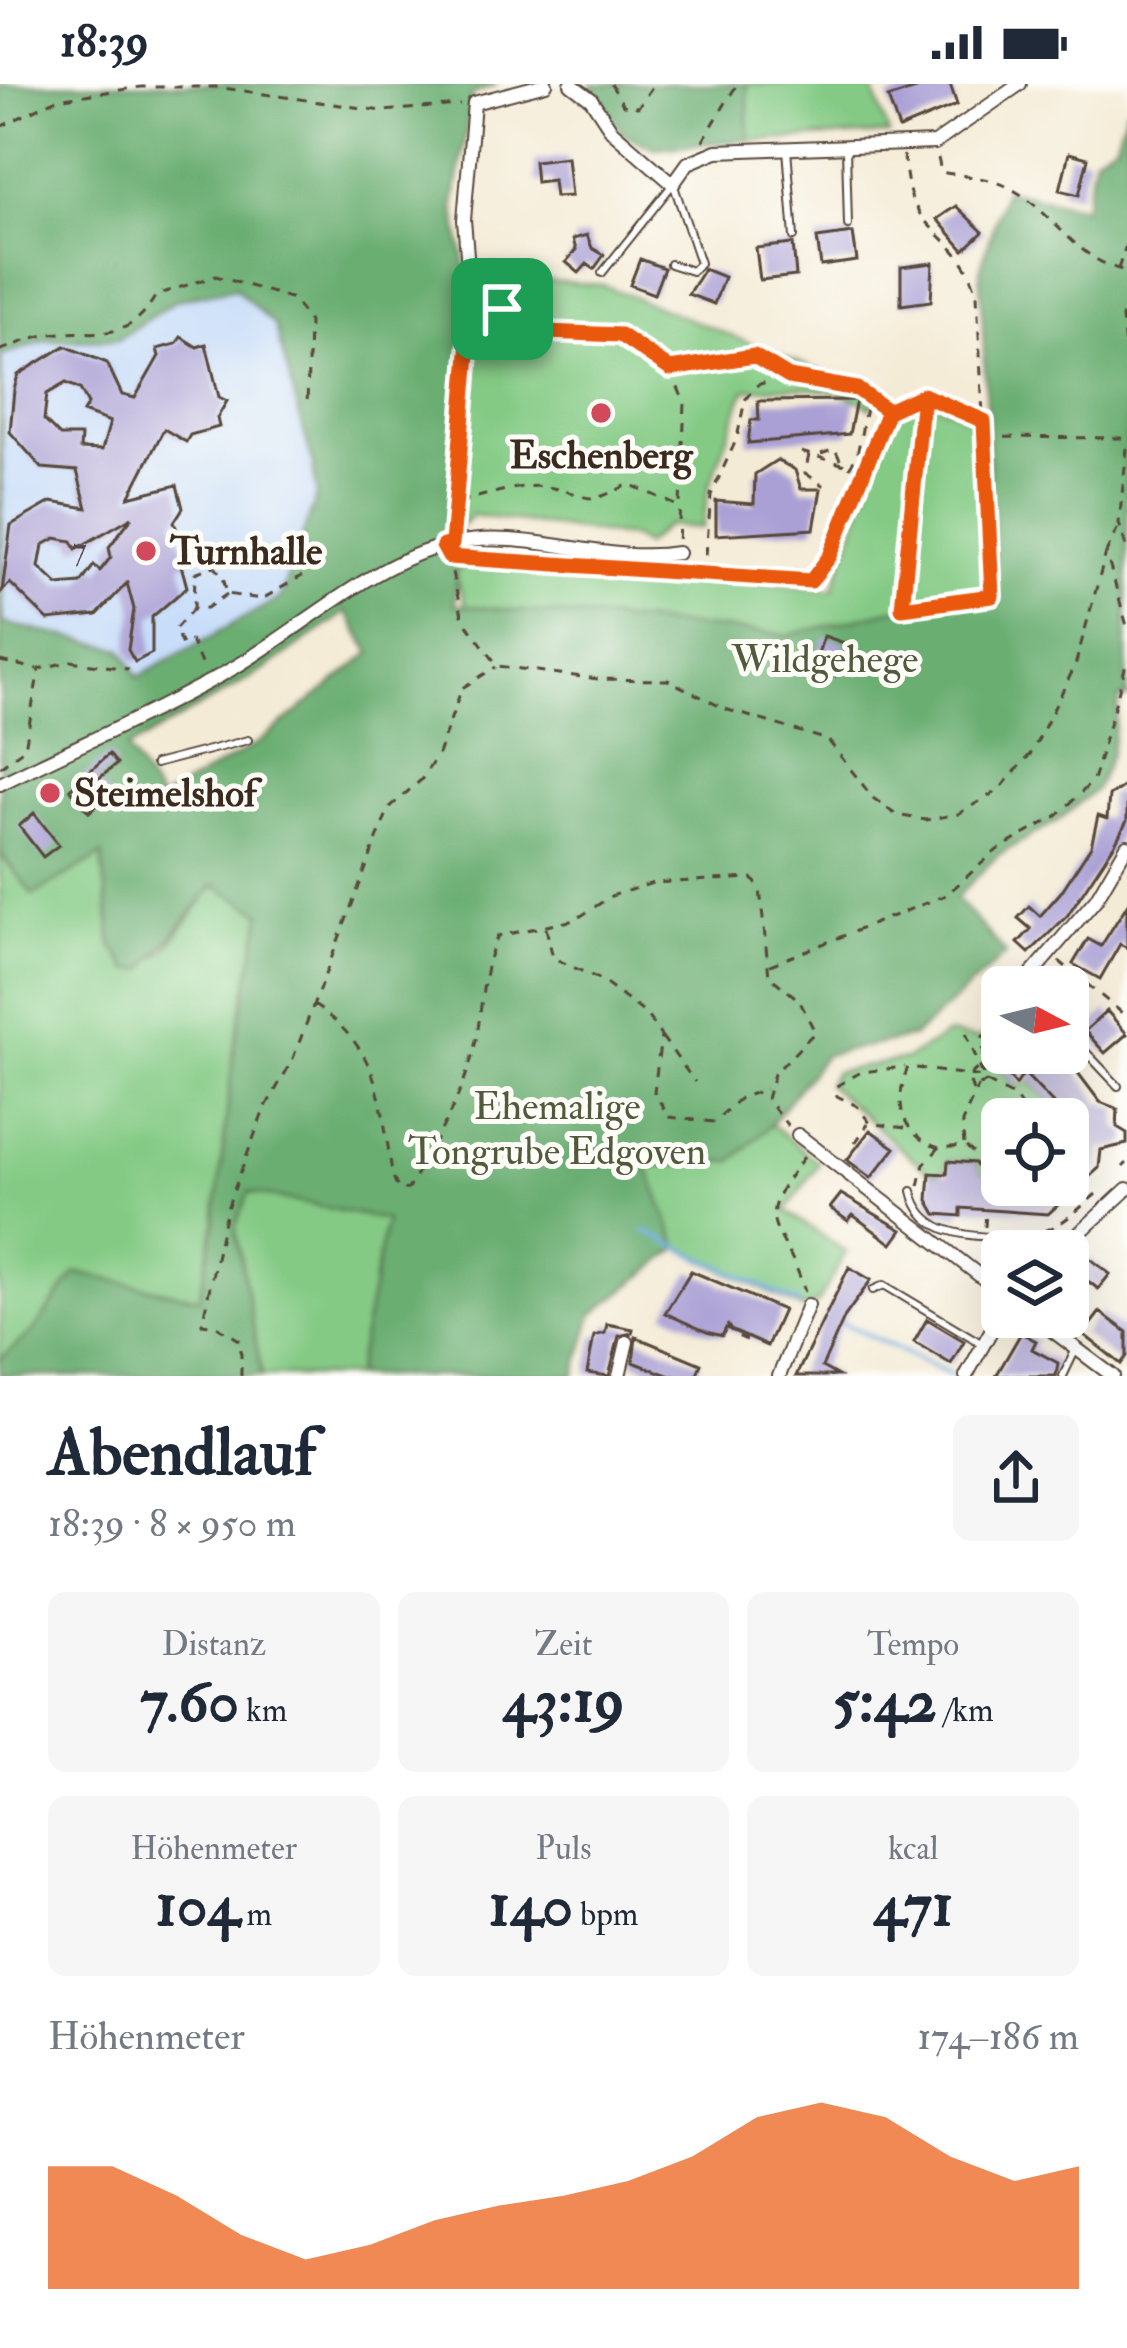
<!DOCTYPE html>
<html lang="de">
<head>
<meta charset="utf-8">
<style>
	:root { --surface:#fff; --page:#f6f6f7; --text:#1f2937; --muted:#747a83; --accent:#ea580c }
	body { margin:0; font-family:"IM FELL Double Pica",serif; background:var(--page); color:var(--text); height:100vh; display:flex; flex-direction:column; font-size:45px; white-space:nowrap }
	* { box-sizing:border-box; margin:0 }
	p { font-size:39px; color:var(--muted) }
	.icon { flex:none; width:66px; height:66px; fill:none; stroke:currentColor; stroke-width:2; stroke-linecap:round; stroke-linejoin:round }
	.map { position:relative; height:1292px; overflow:hidden }
	.sheet { display:flex; flex-direction:column; background:var(--surface); flex:1 }
	.sheet>* { flex:none }
	.needle { width:78px; rotate:97deg }
	.controls { position:absolute; left:981px; top:882px; display:grid; gap:24px }
	.controls a { display:grid; place-items:center; width:108px; height:108px; border-radius:18px; background:var(--surface); box-shadow:0 12px 48px #0002; font-size:60px }
	.pin { position:absolute; display:grid; place-items:center; width:102px; height:102px; color:#fff; margin:-51px; border-radius:24px; box-shadow:0 6px 18px #0006 }
	.round { display:grid; place-items:center; flex:none; width:126px; height:126px; border-radius:18px; background:var(--page) }
	.head { display:flex; align-items:center; justify-content:space-between; height:204px; padding:0 48px }
	h1 { font-size:66px; font-weight:700; line-height:90px }
	.stats { display:grid; grid-template-columns:repeat(3,1fr); gap:18px; height:204px; padding:12px 48px }
	.stats div { display:grid; align-content:center; border-radius:18px; background:var(--page); text-align:center }
	.stats b { font-size:60px; font-weight:700 }
	.stats small { font-size:33px; font-weight:400 }
	.stats p { font-size:33px }
	.chart { height:336px; padding:24px 48px }
	.chart p { display:flex; justify-content:space-between }
	.chart svg { width:100%; height:216px; margin-top:12px; fill:var(--accent); opacity:.7 }
	.status { display:flex; justify-content:space-between; align-items:center; height:84px; padding:0 60px; background:var(--surface); direction:ltr }
	.status svg { height:33px; fill:currentColor }
	.map>svg:first-child { display:block }
</style>
</head>
<body>
<div class="status"><b>18:39</b><svg viewBox="0 0 49 12"><path d="M0 12V9h3v3zM5 12V6h3v6zM10 12V3h3v9zM15 12V0h3v12zM26 1h20v11H26zM47 4h2v5h-2z"/></svg></div>
<div class="map">
<svg width="1127" height="1292" viewBox="0 0 1127 1292">
	<rect width="100%" height="100%" fill="#fdfcf7"/>
	<filter id="ink" filterUnits="userSpaceOnUse"><feTurbulence type="fractalNoise" baseFrequency=".00833" numOctaves="2"/><feDisplacementMap in="SourceGraphic" scale="24" xChannelSelector="R" yChannelSelector="G"/><feConvolveMatrix kernelMatrix="1 2 1 2 8 2 1 2 1" color-interpolation-filters="sRGB"/></filter>
	<filter id="wash" filterUnits="userSpaceOnUse"><feTurbulence type="fractalNoise" baseFrequency=".004" numOctaves="4" result="noise"/><feDisplacementMap in="SourceGraphic" scale="48" xChannelSelector="R" yChannelSelector="G"/><feGaussianBlur stdDeviation="2.7" result="paint"/><feColorMatrix in="noise" values="0 0 0 0 0 0 0 0 0 0 0 0 0 0 0 0 0 1.4 0 .05"/><feComposite in="paint" operator="in"/></filter>
	<g filter="url(#wash)">
		<rect width="100%" height="100%" fill="#f4ebd6"/>
		<path fill="#c7ddf9" d="M235,204l40,38 38,138 4,31 -37,103 -142,79 -16,-28 -120,-26 -1,-267 45,-16 72,-1 58,-39z"/>
		<path fill="#84ca85" stroke="#607a52" stroke-width="3" d="M747,0h124l18,50 -140,7z
			M474,192l129,9 273,108 -5,15c-31,-23 -89,-23 -126,-18l-36,97 -7,41 -35,-3 -23,20 -13,-8 -159,-22 -8,9 -6,-5z
			M926,315l53,25 5,20 127,1 -59,243 -585,-76 -14,-46 200,11 14,-5 166,18 63,-182z
			M0,769l33,42 69,-40 10,90 17,25 35,-18 50,-67 48,28 -28,136 -19,174 -16,76 -122,-26 -43,58 -34,29z
			M1001,942l1,8 -7,8 7,9 -5,13 18,23 14,-6 38,37 -65,1v55l-21,-1 -5,-11 -28,-1 -7,12 -13,-1 -101,-88 8,-12 71,-13 42,-25 30,5z
			M458,1030l274,47 39,-37 48,39 -33,48 60,41 -28,51 -15,6 -124,-61 -29,-70 -278,198z
			M248,1108l138,28 -31,156h-93l-27,-149z"/>
		<path fill="#6bae72" stroke="#536c48" stroke-width="3" fill-rule="evenodd" d="M0,0h497l-25,11 -18,110 13,70 2,70 -14,260 335,30 205,-51 -15,-314 24,-80 80,17 11,-51 21,-14 11,-35v591l-7,-1 -9,56 -15,36 -36,30 -63,37 -41,42 50,56 -93,83 -89,18 -53,69 -39,37 -85,5 32,82 -86,66 -18,62h-220l31,-156 -137,-28 -14,35 27,149h-262v-16l34,-30 42,-57 123,25 16,-75 19,-174 28,-136 -48,-28 -70,85h-15l-17,-25 -10,-90 -69,40 -33,-42zM235,204l40,38 38,138 4,31 -37,103 -142,79 -16,-28 -119,-26 -2,-267 45,-16 72,-1 58,-39zM346,528l25,41 -111,89 -100,58 -33,-51 137,-79z
			M591,0h156l2,56 -94,8 -32,-14z"/>
		<g fill="none" stroke-linecap="round" stroke-linejoin="round">
			<path stroke="#6caade" stroke-width="4.5" d="M645,1147l154,73
				M837,1236l114,55"/>
		</g>
		<g id="blocks">
			<path fill="#aaa0d5" fill-rule="evenodd" d="M931,0h19l7,21 -58,24 -11,-31z
				M1069,69l19,5 -9,37 -19,-5z
				M567,73l4,39 -16,1 -2,-17 -17,2 -2,-21z
				M956,122l27,26 -19,18 -27,-31z
				M853,149l4,28 -36,5 -4,-28z
				M587,151l5,13 12,7 -10,14 -7,-5 -8,9 -13,-11 10,-12 -3,-11z
				M793,160l3,32 -36,4 -4,-32z
				M640,175l24,9 -10,26 -24,-9z
				M933,179l-2,38 -30,4v-38z
				M704,185l20,8 -10,27 -26,-10z
				M181,253l16,10 9,-3 13,53 8,4 -10,17 2,9 -29,8 -4,7 -22,-13 -35,68 48,-12 6,23 -9,14 15,41 -8,2 6,22 -35,30v36l-17,9 -7,-12 6,-41 -7,-26 -30,32 -49,5 -38,-37 -8,8 9,-66 40,-23 36,6 -10,-37 -35,-3 -32,-36 4,-42 4,-15 47,-29 42,17 15,32 13,3 24,-42 -2,-7 19,-5zM66,299l14,6 8,15 -5,8 27,10 -8,28 -22,-1 1,-13h-21l-16,-16 3,-26zM132,433l-23,30 2,10 -11,14 -6,-6 -13,18 -23,2 -19,-18 4,-22 13,-7 16,3 4,8z
				M856,316l-7,34 -101,9 3,-23h8l-1,-19z
				M777,376l18,10 6,19h20l-7,40 -98,6v-34l38,3 1,-30z
				M824,552l23,8 -12,32 -22,-8z
				M109,670l8,10 -20,16 12,15 -20,17 -19,-23z
				M1127,700v37l-11,21 -49,74 -38,37 -11,-10 13,-14 -13,-11 11,-12 11,10 21,-24 30,-46 7,-30 9,3 2,-23z
				M34,729l25,32 -16,12 -24,-31z
				M1127,821v43l-7,-4 -20,35 -27,-15 15,-25 13,7z
				M1107,927l20,23 -22,19 -20,-22z
				M1010,969h37l7,8 9,-8 37,49 18,7 -1,18 10,6v11l-26,6 -2,18 -51,46 -87,-6v8l-25,-2 -8,-14 2,-27 17,1 1,-13 27,2 6,11 21,2v9h66v-66l-44,-46 -8,12 -19,-22z
				M870,1046l25,18 -24,30 -24,-18z
				M841,1110l61,36 -10,14 -39,-29 -5,6 -18,-13z
				M1088,1173l22,17 -12,15 -10,-8 -9,12 -11,-9z
				M849,1183l22,13 -26,36 -23,51 16,9h-42z
				M691,1187l92,39 -16,36 -41,-18 -4,8 -15,-4 -42,-19z
				M1100,1228l27,20v24l-6,8 -38,-30z
				M927,1235l37,22 -13,23 -37,-22z
				M607,1240l26,5 -1,4 -13,3 -10,40 -22,-3 7,-37 11,-3z
				M1021,1249l15,8 -4,8 26,14 -2,13h-60z
				M636,1253l65,27 -5,12h-26l-37,-14z"/>
		</g>
	</g>
	<g filter="url(#ink)">
		<use href="#blocks" fill-opacity="0" stroke="#57473a" stroke-width="3"/>
		<g fill="none" stroke-linecap="round" stroke-linejoin="round">
			<defs>
				<path id="lane" d="M846,64l2,77
					M787,65l7,88
					M670,180l22,7 8,-8 -26,-77
					M602,189l71,-89
					M155,680l93,-24
					M1068,949l50,53
					M912,1107c10,44 53,44 91,47
					M873,1206l11,-5 97,58
					M1063,1292l12,-25"/>
				<path id="street" d="M571,0l20,15 21,32 61,53 15,-21 29,-12 218,-8 85,-59
					M469,194l-5,-58 10,-117 72,-19
					M0,700c78,-39 162,-74 237,-118 68,-40 136,-105 214,-122 76,-17 151,21 227,9
					M1003,898l20,2 73,-85 31,-53
					M798,1051l204,158
					M1060,1167l67,-62
					M1034,1233l79,59
					M619,1292l8,-34
					M779,1292l29,-71
					M966,1292l36,-65"/>
			</defs>
			<use href="#lane" stroke="#57473a" stroke-width="10"/>
			<use href="#street" stroke="#57473a" stroke-width="16"/>
			<path stroke="#57473a" stroke-width="3" stroke-dasharray="9 9" stroke-linecap="butt" d="M611,0l12,21 15,2 16,-23
				M0,43l57,-28 84,-12h75l166,24 78,-6
				M703,57l34,-57
				M903,71c3,14 4,34 10,47 17,36 52,42 64,93l15,301 -91,12 22,-213
				M938,74l3,14c20,4 47,5 65,14 46,22 69,76 121,85
				M1118,185l9,-27
				M1127,214l-5,20 5,49
				M472,222l30,3 44,22 74,4 50,34 15,35 -7,139
				M472,260l39,7 35,-20
				M0,266c15,-4 31,-13 46,-15 49,-9 79,14 110,-40l60,-19 77,23 16,23 -2,87
				M672,285l82,-14 35,22 68,12 30,21
				M925,311l57,25
				M987,353l140,1
				M1127,364l-8,75 8,26
				M801,368l61,18
				M821,370l14,-5 7,15
				M809,371l-4,18 19,13
				M849,384l8,-12 11,-59
				M460,417c26,-5 61,-18 87,-14 45,7 34,22 82,-3l49,22
				M454,449l16,-241
				M1106,469l13,-28
				M448,471l15,64 35,47 100,13 70,1 57,29 103,31 45,58 23,17 30,5 32,-6 41,-24 33,-38 43,-86 31,-113 21,73
				M706,471l5,-60 26,-57 8,-38 10,-14 30,-11
				M454,473l357,24 19,-25 58,-145 33,-16
				M213,481l10,11 4,18 35,5 40,-23
				M227,510l-20,14h-13l1,-35 36,-14
				M194,524l-19,21 7,16 9,-4 12,27
				M0,577l37,8
				M0,683l25,-19 14,-79 32,-8 57,8
				M546,844l7,30 46,21 47,35 15,22 -7,56 15,25 45,5 26,-24 26,-9
				M1059,877l68,56
				M770,881l176,-70 51,-45 60,-34 36,-35 34,-120
				M314,921c70,48 65,95 79,172l6,13 9,-1c25,-44 52,-87 65,-136 11,-41 6,-79 25,-117l77,-16 36,-24 42,-13 99,-5 8,11 9,87 30,24 16,32 -41,42 -7,25 21,27
				M966,949l17,42
				M662,953l33,45
				M987,979l12,-8 -8,-13
				M984,991l-1,-39 15,-3 -12,9
				M987,998l28,15 15,22
				M973,1007l-5,-14 11,-10
				M1056,1035l11,-1
				M905,1044l-35,-5 -13,-17 -20,-10 -2,-9 26,-15 44,-5
				M855,1059l13,-19
				M964,1060l-2,-22 16,-36
				M939,1064c-38,-13 -46,-44 -31,-81l75,10 3,5 -5,3 -3,-5
				M804,1073c-57,73 -21,61 1,135
				M1123,1083l4,-4
				M919,1102l5,-22 15,-16 26,-2 16,13 21,2
				M985,1143l1,-17
				M1010,1150c39,5 58,-16 86,-40
				M727,1240l6,10 18,8
				M241,1292v-35l-24,-15 -15,-2 24,-113 38,-101 28,-49 97,-253 32,-28 17,-26 24,-66 34,-21"/>
			<use href="#lane" stroke="#fff" stroke-width="6"/>
			<use href="#street" stroke="#fff" stroke-width="12"/>
		</g>
	</g>
	<g fill="none" stroke-linecap="round" stroke-linejoin="round" filter="url(#ink)">
		<defs>
			<path id="route" d="M502,225l-30,-3 -20,238 -9,2 6,11 362,24 19,-25 58,-145 35,-16 -21,213 90,-12 -8,-175 -61,-26 -35,16 -31,-22 -68,-12 -35,-21 -84,13 -50,-34 -74,-3 -44,-23"/>
		</defs>
		<use href="#route" stroke="#fff" stroke-width="24"/>
		<use href="#route" stroke="#ea580c" stroke-width="15"/>
	</g>
	<g fill="#d1495b" stroke="#fdfcf7" stroke-width="4.5">
		<circle cx="601" cy="329" r="12"/>
		<circle cx="146" cy="467" r="12"/>
		<circle cx="50" cy="709" r="12"/>
	</g>
	<g text-anchor="middle" dominant-baseline="central" stroke-width="10" stroke-linejoin="round" paint-order="stroke">
		<g font-size="33" fill="#57484c">
			<text x="79" y="465">7</text>
		</g>
		<g font-size="39" font-weight="bold" fill="#3b2a1e" stroke="#fdfcf7" text-anchor="start">
			<text x="601" y="371" text-anchor="middle">Eschenberg</text>
			<text x="170" y="467">Turnhalle</text>
			<text x="74" y="709">Steimelshof</text>
		</g>
		<g font-size="39" fill="#515a3d" stroke="#fdfcf7">
			<text x="825" y="575">Wildgehege</text>
			<text x="557" y="1022">Ehemalige<tspan x="557" dy="45">Tongrube Edgoven</tspan></text>
		</g>
	</g>
</svg>
<div class="controls">
<a><svg class="needle" viewBox="-14 -14 28 28"><path d="M0-13l5 13h-10z" fill="#e53935"/><path d="M0 13l5-13h-10z" fill="#747a83"/></svg></a>
<a><svg class="icon" aria-label="locate" viewBox="0 0 24 24"><circle cx="12" cy="12" r="6"/><path d="M12 2v4M12 18v4M2 12h4M18 12h4"/></svg></a>
<a><svg class="icon" aria-label="layers" viewBox="0 0 24 24"><path d="M12 4l9 5-9 5-9-5zM3 14l9 5 9-5"/></svg></a>
</div>
<div class="pin" style="left:502px;top:225px;background:#1e9e55"><svg class="icon" aria-label="arrive" viewBox="0 0 24 24"><path d="M6 21V4h12l-3 4 3 4H6"/></svg></div>
</div>
<section class="sheet">
<div class="head"><div><h1>Abendlauf</h1><p>18:39 · 8 × 950 m</p></div><a class="round"><svg class="icon" aria-label="share" viewBox="0 0 24 24"><path d="M12 15V3M7 8l5-5 5 5M5 13v7h14v-7"/></svg></a></div>
<div class="stats">
<div><p>Distanz</p><b>7.60<small> km</small></b></div>
<div><p>Zeit</p><b>43:19</b></div>
<div><p>Tempo</p><b>5:42<small> /km</small></b></div>
</div>
<div class="stats">
<div><p>Höhenmeter</p><b>104<small> m</small></b></div>
<div><p>Puls</p><b>140<small> bpm</small></b></div>
<div><p>kcal</p><b>471</b></div>
</div>
<div class="chart"><p><span>Höhenmeter</span>174–186 m</p>
<svg viewBox="0 0 160 44" preserveAspectRatio="none"><path d="M0 44V19L10 19L20 25L30 33L40 38L50 35L60 30L70 27L80 25L90 22L100 17L110 9L120 6L130 9L140 17L150 22L160 19V44z"/></svg>
</div>
</section>
</body>
</html>
